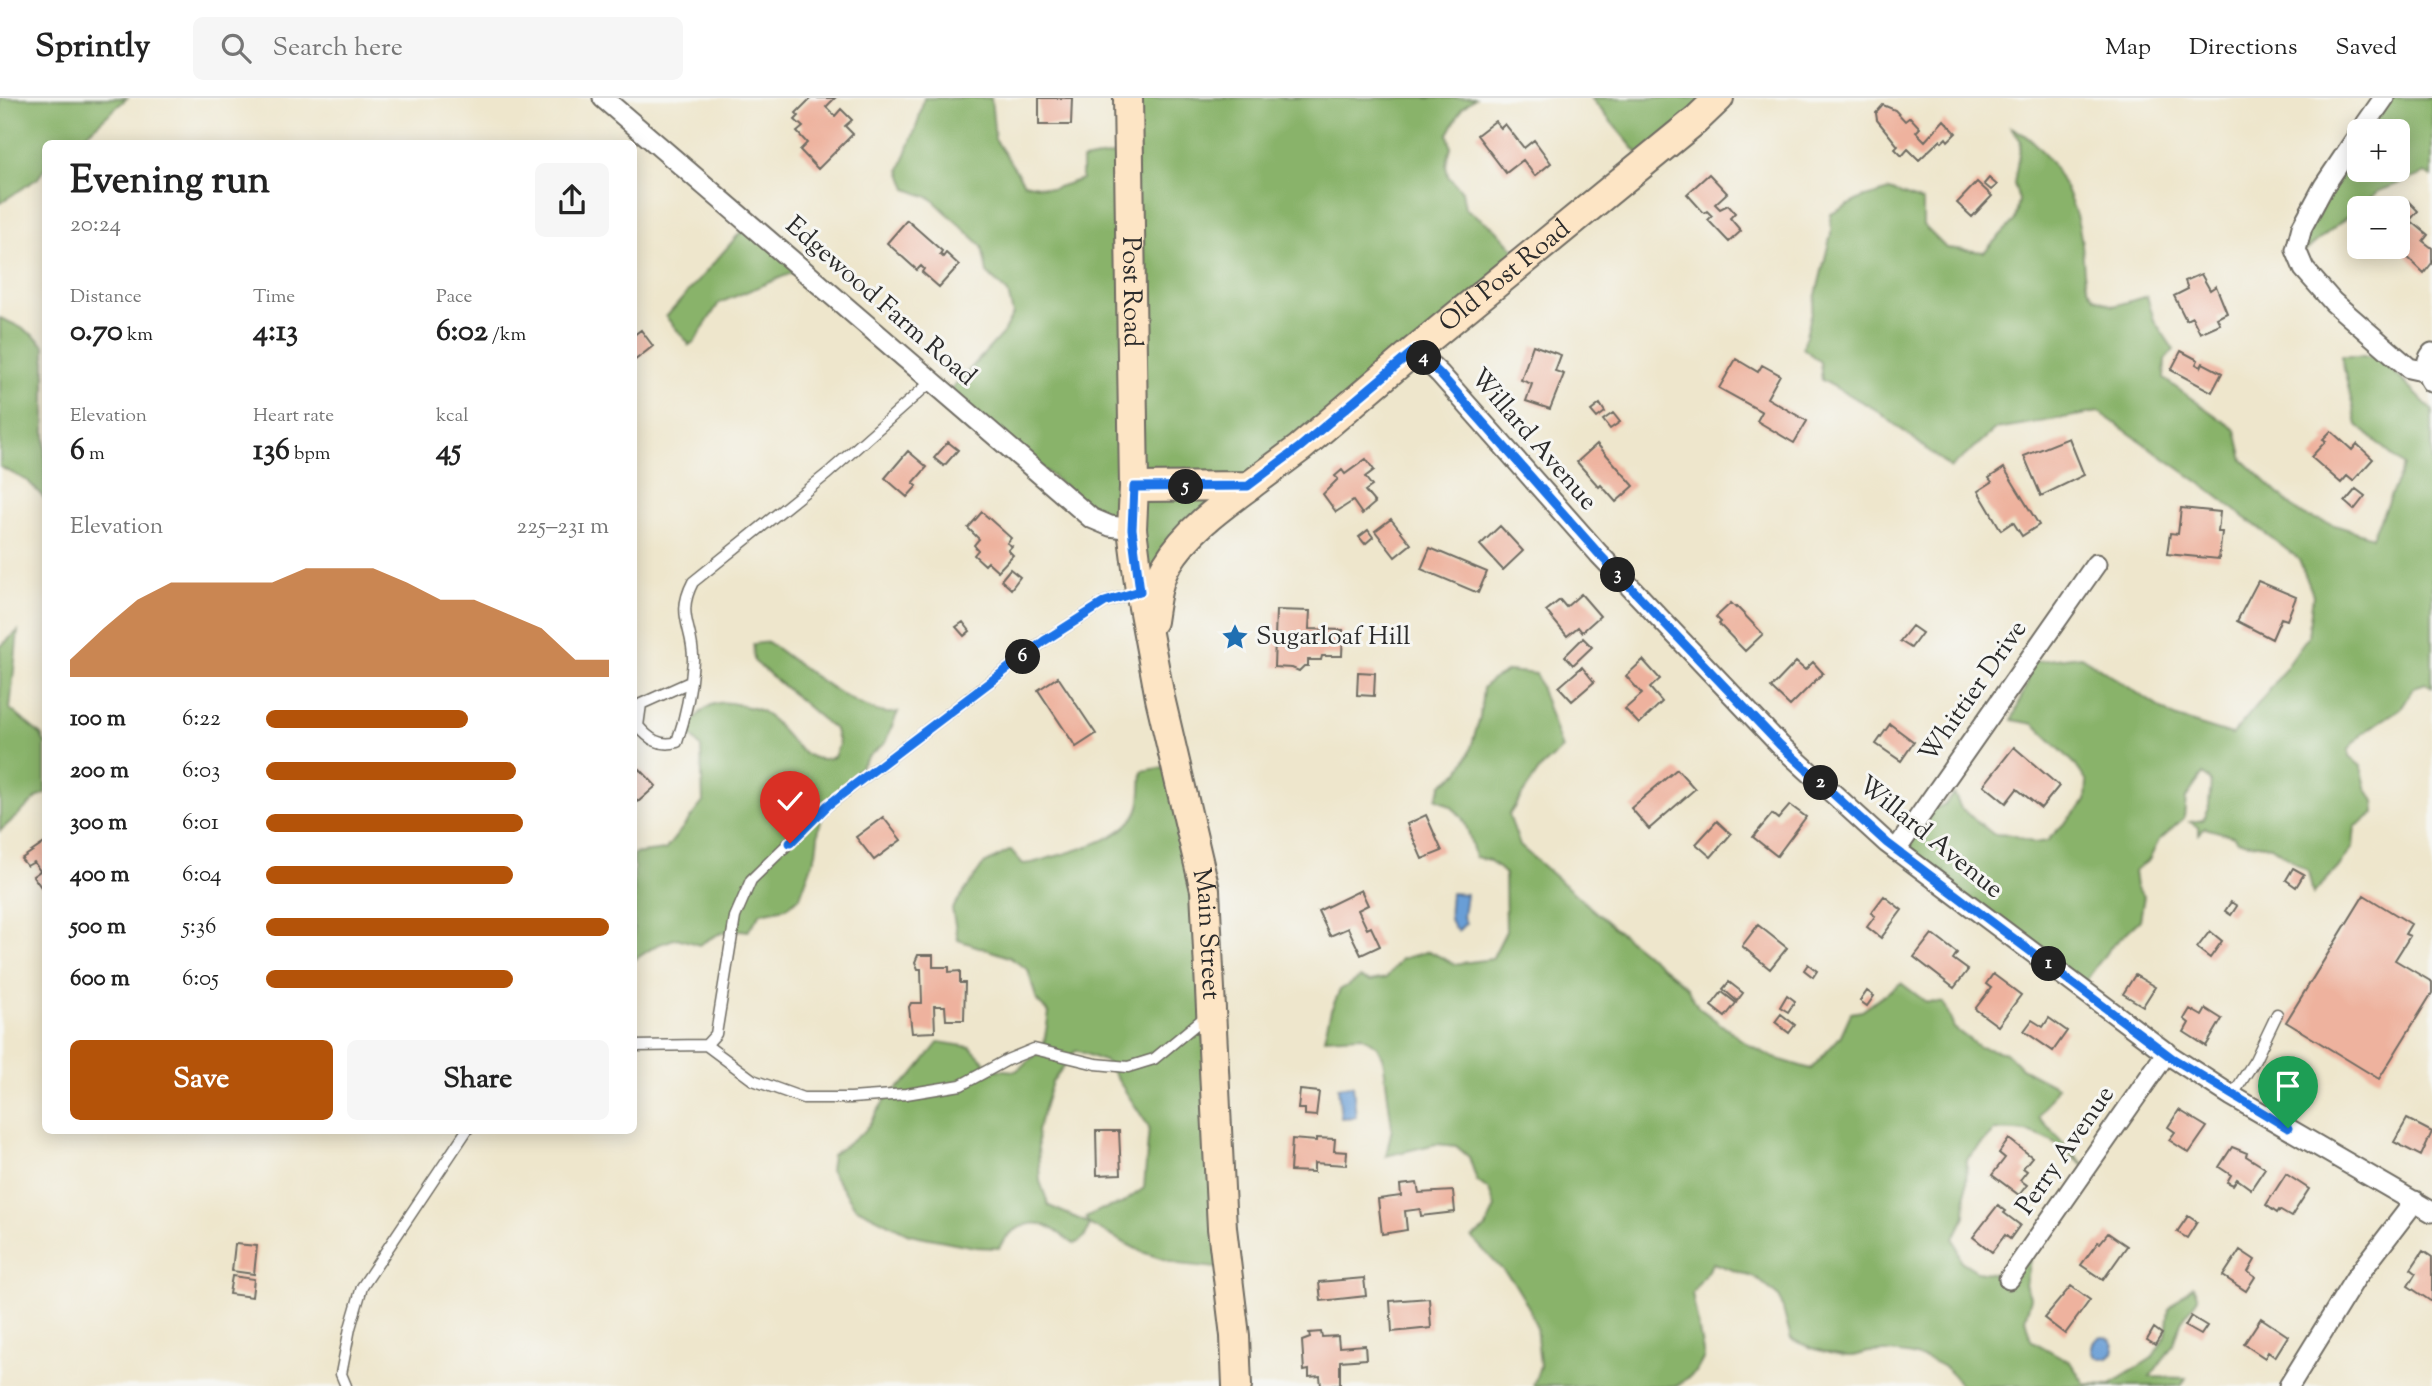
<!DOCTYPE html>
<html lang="en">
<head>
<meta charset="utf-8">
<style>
	:root { --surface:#fff; --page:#f6f6f6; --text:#222; --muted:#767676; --line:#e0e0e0; --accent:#b45309 }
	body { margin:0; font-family:"Sorts Mill Goudy",serif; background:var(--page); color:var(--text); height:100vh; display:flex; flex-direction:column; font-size:26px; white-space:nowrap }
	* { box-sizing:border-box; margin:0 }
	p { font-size:23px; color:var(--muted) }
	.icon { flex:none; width:38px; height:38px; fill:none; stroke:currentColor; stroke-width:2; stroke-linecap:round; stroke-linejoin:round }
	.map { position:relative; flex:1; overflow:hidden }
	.side { position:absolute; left:42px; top:42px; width:595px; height:994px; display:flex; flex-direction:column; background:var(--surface); border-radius:10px; box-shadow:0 4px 18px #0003 }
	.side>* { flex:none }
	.tools { position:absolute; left:2347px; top:21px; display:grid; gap:14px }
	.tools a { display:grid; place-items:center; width:63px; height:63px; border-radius:10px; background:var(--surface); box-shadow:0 4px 18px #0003; font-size:35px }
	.pin { position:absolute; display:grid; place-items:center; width:60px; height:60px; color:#fff; margin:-72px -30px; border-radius:50% 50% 50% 0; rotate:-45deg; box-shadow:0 0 7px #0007 }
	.pin .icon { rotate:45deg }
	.km { position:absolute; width:35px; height:35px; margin:-18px; border-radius:50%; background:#222; color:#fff; font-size:19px; line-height:35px; text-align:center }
	.round { display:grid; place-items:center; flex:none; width:74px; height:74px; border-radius:10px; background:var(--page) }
	.overview { display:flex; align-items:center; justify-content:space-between; height:119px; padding:0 28px }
	h1 { font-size:38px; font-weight:700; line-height:52px }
	.metrics { display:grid; grid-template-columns:repeat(3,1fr); gap:10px; height:119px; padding:7px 28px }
	.metrics div { display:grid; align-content:center }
	.metrics b { font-size:30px; font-weight:700 }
	.metrics small { font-size:19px; font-weight:400 }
	.metrics p { font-size:19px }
	.chart { height:196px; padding:14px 28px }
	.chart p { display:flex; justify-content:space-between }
	.chart svg { width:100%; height:126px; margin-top:7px; fill:var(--accent); opacity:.7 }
	.cta { display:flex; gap:14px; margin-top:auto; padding:14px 28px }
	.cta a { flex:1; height:80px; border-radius:10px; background:var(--accent); color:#fff; font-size:28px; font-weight:700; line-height:80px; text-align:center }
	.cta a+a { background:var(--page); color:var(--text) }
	ul { padding:0 28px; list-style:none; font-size:23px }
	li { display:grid; grid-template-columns:112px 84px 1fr; align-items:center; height:52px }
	li i { height:18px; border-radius:9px; background:var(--accent) }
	header { display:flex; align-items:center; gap:42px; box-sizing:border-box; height:98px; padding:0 35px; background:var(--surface); border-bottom:2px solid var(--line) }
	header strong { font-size:33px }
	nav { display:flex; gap:38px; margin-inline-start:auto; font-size:24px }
	.search { width:490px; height:63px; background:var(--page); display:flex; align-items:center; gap:18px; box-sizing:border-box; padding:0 24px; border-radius:10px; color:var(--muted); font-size:26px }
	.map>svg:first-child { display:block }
</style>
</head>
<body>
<header>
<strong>Sprintly</strong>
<div class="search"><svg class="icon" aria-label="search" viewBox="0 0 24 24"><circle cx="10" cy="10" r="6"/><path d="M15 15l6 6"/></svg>Search here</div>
<nav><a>Map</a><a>Directions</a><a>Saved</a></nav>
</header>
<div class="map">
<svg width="2432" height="1288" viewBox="0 0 2432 1288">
	<rect width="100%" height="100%" fill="#f6f6f2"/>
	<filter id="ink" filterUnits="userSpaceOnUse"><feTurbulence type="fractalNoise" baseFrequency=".0143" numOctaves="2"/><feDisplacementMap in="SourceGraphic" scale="14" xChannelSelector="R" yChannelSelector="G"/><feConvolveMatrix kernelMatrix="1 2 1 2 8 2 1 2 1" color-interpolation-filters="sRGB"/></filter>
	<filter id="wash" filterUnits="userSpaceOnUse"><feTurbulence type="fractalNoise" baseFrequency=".00686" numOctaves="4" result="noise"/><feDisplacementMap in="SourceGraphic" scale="28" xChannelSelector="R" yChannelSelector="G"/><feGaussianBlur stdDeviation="1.57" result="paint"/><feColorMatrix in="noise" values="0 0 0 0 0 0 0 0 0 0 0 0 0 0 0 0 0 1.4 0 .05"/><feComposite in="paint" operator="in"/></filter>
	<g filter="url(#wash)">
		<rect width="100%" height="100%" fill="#eee6cc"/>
		<path fill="#89b36b" stroke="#5a6f4b" stroke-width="2" fill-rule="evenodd" d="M0,0h127l-51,45 -30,1 -1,24 -7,10 -38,25z
			M924,0h67l4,41 29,44 28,6 30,-10v-19l49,-8v-54h344l-13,10 -14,26 3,13 -5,18 2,11 14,15 3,17 31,21 30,33 -337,277 -36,88 -17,-96 -21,-3 -166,-136 54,-59 10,-19 -5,-21 -21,-20 -5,-27 -51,-48 -24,-9 -7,-19 18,-48z
			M1591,0h132l-78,64z
			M2387,0h45v79l-6,-4 -47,18 -79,64 4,-26 55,-89v30h39v-39h-33z
			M2011,29c40,19 66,75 71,117 2,16 -1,39 12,52 4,4 14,7 20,10l33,-10 7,24 20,30 -9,10 -1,19 72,51 7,30 57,54 72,23 32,-71 -47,-41 -16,-69h37l54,54v277l-6,-4 -12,4 -13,21 -38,25 -14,16v7l12,10 5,21 8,14 1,12 -20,14 -2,20 -15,21 -25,26 -5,-23 -37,-25 -34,-5 -3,-5 -29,-8 -6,6v-7l-9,-5 13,-2 6,-14 2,-25 -8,-7 -17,24 -2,20 -25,22 -10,20 -15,11 2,16 8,9 -4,24 -31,29 -27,37 -181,-135 30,-41 15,-6 8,-10 7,14 32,26 20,1 21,8 13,-2 39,-40 1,-19 -13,-19 -40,-39 -22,-4 16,-39 -6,-18 59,-7 93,61 58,18 37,-44 39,-55 5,-41 -14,-36 -99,-76 -101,-71 -103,17 -45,39 -76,-59 -53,-29 -2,-18 -17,-14 28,-114v-20l31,-16 28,-8 33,12v23l23,23 38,4 31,-32 4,-20 -5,-16 7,-43z
			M747,127l52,45 -80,33 -24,38 -7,5 1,-2 -23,-27z
			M0,220c15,6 36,16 45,29v152l-17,-18 -28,-14z
			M18,533l-8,78 31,26 4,8v50l-7,4 -38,34v-184z
			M768,544c25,18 101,81 130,70l-13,31 -17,14 -45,57 -4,14 -3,25 -16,44 -14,11 -25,5 -13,18c-19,-4 -33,4 -49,14l-22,-7 -20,7 -23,15v-106l31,-4 38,-48 -2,-54 -15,-19c17,-21 27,-32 54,-24 6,2 15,3 21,6 25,14 38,58 73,46l5,-13 -4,-14 -81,-69 -1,-17z
			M1508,573l28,3 26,75 -22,20 -31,46 11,31 94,82 73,59 11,20 49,37 27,14 37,11 29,-32 11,-24 11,-2 39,-28 25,19 18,1 10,25 25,19 27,6 15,15 36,19 -18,30 48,51c-33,-27 -48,-40 -93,-37l-27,28 -2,57 -11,22 7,23 16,10 27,4 7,-20 22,-11 -8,41 6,13 -6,21 6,21 39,22 15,22 24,1 43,-27 14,-23 3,-27 24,-22 5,12 -17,24 -7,22 -24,33 36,1 -5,8h-221c-11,-30 -63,-35 -91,-34 -7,1 -14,5 -21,4 -19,-1 -40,-9 -57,-17l-11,-41 -22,-19 -45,-16 -21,30 12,64 -8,15 -20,14h-143l7,-20 -4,-40 -8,-20 -15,-25 -41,-43 14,-10 9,-21 -6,-17 -12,-9 -8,-24 -13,-11 -20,-2 -50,12 6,-28 -9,-71 -7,-12 -14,-9 -38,2 7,-28 9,-20 20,-12 10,3 16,-3 15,-19 28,-8 25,13 38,-5 14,-28 -1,-57 -16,-14 -14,-3c-8,-30 -8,-45 -39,-59l6,-13 17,-13 10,-18 11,-37 3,-29 7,-7z
			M1180,666l46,505 -47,-5 -37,-12 -53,-28c-1,10 -5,16 -15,20 -9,-6 -19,-15 -29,-19 -18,-6 -38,7 -46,23l-24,-1 -66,-13 -54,-27 -25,-37 2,-15 32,-23 23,-35 24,-20 28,-35 31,5 22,22 24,2 27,-22 6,-36 -12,-12 -9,-31 -19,-13 -51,-17 -6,-31 32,-45 27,-14 12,14 9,-1c31,-10 92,-20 106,-53 4,-12 3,-26 4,-39zM1076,952l30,12 43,65 -5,61 -23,16 -21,6 -14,8 2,5 -39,-17 -9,-25 -3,-50 15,-49z"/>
		<path fill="#699ed6" stroke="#4a6480" stroke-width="2" d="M1451,795l15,1 -3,23 3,6 -8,8c-12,-7 -8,-24 -7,-38z
			M1353,987l3,32 -15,1 -3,-31z
			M2092 1250a11 11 0 1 1 22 0a11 11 0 1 1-22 0Z"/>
		<g id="blocks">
			<path fill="#eeb29e" d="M811,0h24l-9,9 9,9 6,-7 11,11 -7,6 8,8 -35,35 -18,-19 7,-7 -10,-11 6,-5 -8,-7 4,-4 -3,-3z
				M1039,0h33l-1,27h-32z
				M1883,7l12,5 10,11 5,-4 10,11 -4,4 9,9 19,-21 12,13 -8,8 -2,-3 -4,4 -2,-2 -21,20 -11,-11 -6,7 -7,-7 3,-3 -21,-26 -1,-7z
				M1495,23l6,7 4,-4 19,24 10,-8 17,23 -16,13 -12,-16 -17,13 -29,-38z
				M1709,76l18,19 -12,11 5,5 8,-4 7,8 -5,5 11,13 -12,11 -21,-22 4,-4 -5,-5 -3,2 -17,-19z
				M1989,80l8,7 -6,5 -7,-6z
				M1977,84l15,14 -20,21 -15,-14z
				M2408,103l10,10 -8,9 18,15 -5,6 9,7v15l-8,10 -26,-25v-39l2,2z
				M907,122l35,31 -2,3 3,3 3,-4 13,12 -20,22 -17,-15 2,-3 -3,-3 -4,4 -30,-27z
				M2201,176l9,16 6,-4 11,27 -10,5 3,6 -20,9 -8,-16 -6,3 -12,-24 14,-7 -3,-8z
				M641,232l12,16 -19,15v-26z
				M1533,247l28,10 -6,16 9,3 -14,35 -24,-8 6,-17 -11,-4z
				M2181,253l17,9 -2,4 5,3 2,-4 19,10 -10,19 -41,-22z
				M1736,261l22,13 4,-7 18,10 -13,23 40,23 -13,22 -37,-22 5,-9 -43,-24z
				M1600,306l5,8 -8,6 -6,-7z
				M1613,315l7,9 -10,7 -7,-9z
				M2331,333l21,19 5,-6 16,15 -20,22 -6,-5 -6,7 -30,-26 15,-16 -3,-2z
				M2069,340l15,37 -43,21 -17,-40z
				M948,344l10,8 -14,16 -10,-8z
				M1597,346l37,42 -18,16 -15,-17 -2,2 -22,-25z
				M908,353l19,16 -14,16 4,3 -10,11 -22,-19z
				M1366,361l8,11 -9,7 7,9 -7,5 10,12 -13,11 -9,-13 -17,11 -13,-18 15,-15 -3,-3 7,-6 3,4z
				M2004,370l35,57 -17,11 -9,-14 -12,8 -23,-39 14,-9 -3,-4z
				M2356,391l9,7 -11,14 -9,-8z
				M2181,410l39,4 -2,20h4l-3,27 -52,-5 3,-21 8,1z
				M982,414l29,26 -4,5 5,3 -4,4 5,5 -15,16 -10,-9 -3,3 -11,-10 4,-5 -4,-5 5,-6 -11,-11z
				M1391,421l20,25 -16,13 -20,-26z
				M1500,428l23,25 -20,19 -23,-25z
				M1368,432l5,7 -8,7 -6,-7z
				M1430,450l57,24 -9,21 -57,-24z
				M1010,471l10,8 -9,12 -10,-9z
				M2258,483l38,16 -9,23 -6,-2 -9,21 -35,-18z
				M1581,496l19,22 -18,16 -4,-5 -11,9 -21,-25 14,-11 6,7z
				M1731,505l5,5 1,-1 26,27 -18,17 -26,-27 2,-2 -5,-5z
				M1276,512l34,1 -1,18 34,1 -1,26h-20l-1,4h-13v6h-4l-5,5 -7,-3 -18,-1z
				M963,524l7,9 -6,5 -8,-9z
				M1912,528l10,7 -11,15 -11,-7z
				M1583,540l9,9 -19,18 -8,-9z
				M1643,562l17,19 -10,9 12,14 -23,22 -14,-15 17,-15 -16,-18z
				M1796,564l9,8 8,-8 10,11 -33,33 -19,-18z
				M1582,569l12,15 -22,19 -13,-14z
				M1358,574l17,1 -1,23 -17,-1z
				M1058,579l38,57 -20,13 -38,-57z
				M1890,626l24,18 -13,19 -25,-17z
				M2014,649l45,39 -18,22 -24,-19 -11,14 -22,-18z
				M634,668l4,5 2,-2 16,17 -18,16 -4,-5z
				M1677,671l18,20 -46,40 -18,-21z
				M1790,707l16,12 -29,39 -24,-19 19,-23 6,5z
				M1426,717l16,36 -20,8 -15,-35z
				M883,719l18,23 -27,20 -18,-23z
				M1717,723l14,13 -20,23 -15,-13z
				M46,744v52l-13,-18 7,-5 -6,-9 -7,4 -6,-7z
				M2293,770l11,6 -8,13 -10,-7z
				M1361,792l7,15 -10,5 9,19 4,-2 9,19 -19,9 -13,-27 -18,8 -12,-25z
				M2364,797l47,29 -6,10 5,2 -15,24 37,22v11l-53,86 -93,-57z
				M1884,798l18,14 -21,28 -14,-11 8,-11 -4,-3z
				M2231,804l6,4 -6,9 -6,-4z
				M1758,827l29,23 -17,21 -28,-23z
				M2210,833l12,10 -12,17 -13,-10z
				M1932,836l25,19 -4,6 15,11 -14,18 -40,-31z
				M918,857h15v12h16v5l11,-1v12h5l-1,37h-18l-1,-14h-11l1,26 -23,1 -3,-26 2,-4h11l-1,-34h-3l-3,-7z
				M1808,866l9,7 -4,6 -9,-7z
				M1993,876l28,21 -23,31 -23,-17 16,-21 -5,-4z
				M2135,877l20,12 -12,19 -20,-12z
				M1729,884l14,11 -6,8 -14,-12z
				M1867,893l7,5 -7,10 -7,-5z
				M1722,894l14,11 -11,14 -14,-11z
				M1787,897l8,6 -7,11 -8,-5z
				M2190,911l12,7 4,-7 16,10 -16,27 -22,-14 5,-9 -5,-4z
				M1781,916l14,11 -6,8 -14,-11z
				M2049,920l18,13 -14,20 -29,-20 8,-11 11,7z
				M1300,992l19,2 -3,24 -11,-1v-6h-7z
				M2179,1012l28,17 -18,26 -20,-13 6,-8 -7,-5z
				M2407,1021l25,13 -11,24 -27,-14z
				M1096,1033h23l2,43 -24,1z
				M1316,1040l19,1 -1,12 13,1 -1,13 -32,-2v9l-24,-1 2,-32 24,2z
				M2009,1041l23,18 -9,11 4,3 -7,9 7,5 -8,10 -27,-20 13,-17 -6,-5z
				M2232,1049l15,6 -1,3 19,12 -14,21 -14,-10 -4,6 -6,-3 4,-7 -12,-8z
				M2286,1076l23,15 -18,28 -12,-7 -2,3 -11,-8z
				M1417,1085l2,10 34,-2 2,21 -34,4 -1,-7 -15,2 2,19 -25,4 -4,-35 23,-3 -1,-11z
				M1998,1107l8,6 -2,2 16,12 -10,14 -5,-4 -13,17 -19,-15z
				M2188,1118l9,6 -10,16 -10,-6z
				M2108,1135l19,13 -24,34 -22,-15 17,-23 2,1z
				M235,1146l22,2 -3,28 -22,-3z
				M2240,1152l15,10 -7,12 7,5 -9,14 -23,-15z
				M2423,1153l9,6v45l-24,-16 8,-13 -5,-4z
				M232,1178l22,3 -2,18 -23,-3z
				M1364,1180l2,18 -45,5 -2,-19z
				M2071,1188l19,14 -25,34 -21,-16z
				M1429,1200l2,30 -39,4 -2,-31z
				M2191,1218l16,10 -6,9 -16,-9z
				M2261,1220l27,18 -13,21 -7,-5 -3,6 -21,-14z
				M2154,1230l8,6 -7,11 -8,-5z
				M1321,1234l1,5 16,-1 1,11 26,-2 1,14 -26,2v24l-19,1 -1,-10 -11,1v-7l-5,1 -2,-30 8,-3 -1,-5z"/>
		</g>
	</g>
	<g filter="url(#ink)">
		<use href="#blocks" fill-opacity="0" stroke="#6f6c63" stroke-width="2"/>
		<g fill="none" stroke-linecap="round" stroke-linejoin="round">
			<defs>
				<path id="lane" d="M690,584l-49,22 -3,22c11,13 22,21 39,16 9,-26 14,-54 16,-81 1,-33 -18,-45 0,-79l134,-108 105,-93
					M706,947l47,35 50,18h48l55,-4 55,-9 46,-25 27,-11 62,15 32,3 26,-8 52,-43
					M634,948l72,-1 10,-11 19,-117 16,-37 77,-75 216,-164 61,-39 32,-10
					M2232,998l23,-36 22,-46
					M346,1288l-5,-12 9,-46 12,-41 105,-157"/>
				<path id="street" d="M603,0l488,420 19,8 22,3
					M2361,33l23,-33
					M2359,36l-35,52 -22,41 -6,23 8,19 29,33 76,66 18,4
					M1415,252l25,24 159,180 181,191 107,98 285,214 60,39 200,116
					M2431,284c-6,-9 -6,-20 1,-29
					M1896,752l200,-286
					M2009,1181l158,-227
					M2289,1288l66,-107 60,-78"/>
				<g id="secondary">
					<path id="s1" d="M1128,0l6,389 -2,42 8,62 20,107 45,192 17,338 13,108 2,50"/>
					<path id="s2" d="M1134,389l115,-1 51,-38 115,-98 281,-230 23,-22"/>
					<path d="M1152,523c3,-19 5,-40 15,-57 19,-32 52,-56 82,-78"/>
				</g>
			</defs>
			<use href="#lane" stroke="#6f6c63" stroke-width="13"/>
			<use href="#street" stroke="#6f6c63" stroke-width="23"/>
			<use href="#secondary" stroke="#6f6c63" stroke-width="32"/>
			<use href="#lane" stroke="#fff" stroke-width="10"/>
			<use href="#street" stroke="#fff" stroke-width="19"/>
			<use href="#secondary" stroke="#fde5c5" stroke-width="28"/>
		</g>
	</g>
	<g fill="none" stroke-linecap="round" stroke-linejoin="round" filter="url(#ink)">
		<defs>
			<path id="route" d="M790,745l38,-38 216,-164 61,-39 35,-11 -8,-62 2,-42 114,-1 52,-39 115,-97 25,24 159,180 181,191 107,98 285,215 116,70"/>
		</defs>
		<use href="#route" stroke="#fff" stroke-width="14"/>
		<use href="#route" stroke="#1a73e8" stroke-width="9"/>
	</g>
	<defs>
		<symbol id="sight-bare" viewBox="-9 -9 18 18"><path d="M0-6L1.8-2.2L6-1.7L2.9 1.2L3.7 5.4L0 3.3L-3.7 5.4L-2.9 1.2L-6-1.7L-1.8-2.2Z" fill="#1f6fb2" stroke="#f6f6f2" stroke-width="2.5" paint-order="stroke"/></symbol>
	</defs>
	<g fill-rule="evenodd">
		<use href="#sight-bare" x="1216" y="520" width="38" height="38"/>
	</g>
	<g text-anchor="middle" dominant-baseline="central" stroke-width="6" stroke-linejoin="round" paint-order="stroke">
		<g font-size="26" fill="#2b2b2b" stroke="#f6f6f2">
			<text stroke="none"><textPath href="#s2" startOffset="446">Old Post Road</textPath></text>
			<text stroke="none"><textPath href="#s1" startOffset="194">Post Road</textPath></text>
			<text transform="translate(880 204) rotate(41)">Edgewood Farm Road</text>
			<text transform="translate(1533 342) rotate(49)">Willard Avenue</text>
			<text transform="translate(1974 594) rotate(-55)">Whittier Drive</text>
			<text transform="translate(1930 740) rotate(39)">Willard Avenue</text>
			<text stroke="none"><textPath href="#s1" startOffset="844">Main Street</textPath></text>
			<text transform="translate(2066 1053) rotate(-55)">Perry Avenue</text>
		</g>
		<g font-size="26" fill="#2b2b2b" stroke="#f6f6f2" text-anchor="start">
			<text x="1256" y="539">Sugarloaf Hill</text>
		</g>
	</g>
</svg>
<div class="tools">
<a>+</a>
<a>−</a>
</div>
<div class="pin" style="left:2288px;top:1030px;background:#1e9e55"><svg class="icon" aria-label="arrive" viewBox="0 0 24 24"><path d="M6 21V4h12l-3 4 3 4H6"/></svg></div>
<div class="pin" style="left:790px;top:745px;background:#d93025"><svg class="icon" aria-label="check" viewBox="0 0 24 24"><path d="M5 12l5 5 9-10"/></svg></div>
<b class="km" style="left:2049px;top:866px">1</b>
<b class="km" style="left:1821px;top:685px">2</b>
<b class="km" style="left:1618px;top:477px">3</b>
<b class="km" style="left:1424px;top:260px">4</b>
<b class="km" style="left:1186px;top:389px">5</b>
<b class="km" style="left:1023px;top:559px">6</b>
<section class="side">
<div class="overview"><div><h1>Evening run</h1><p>20:24</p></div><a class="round"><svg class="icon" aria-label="share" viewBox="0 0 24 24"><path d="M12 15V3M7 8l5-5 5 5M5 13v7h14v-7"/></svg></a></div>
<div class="metrics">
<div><p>Distance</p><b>0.70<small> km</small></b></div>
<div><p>Time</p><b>4:13</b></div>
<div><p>Pace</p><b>6:02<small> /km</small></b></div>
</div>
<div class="metrics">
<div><p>Elevation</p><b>6<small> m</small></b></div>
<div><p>Heart rate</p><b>136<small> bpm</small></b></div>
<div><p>kcal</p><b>45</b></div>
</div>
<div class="chart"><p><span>Elevation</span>225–231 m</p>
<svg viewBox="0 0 160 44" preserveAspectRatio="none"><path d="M0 44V38L10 27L20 17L30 11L40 11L50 11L60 11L70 6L80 6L90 6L100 11L110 17L120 17L130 22L140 27L150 38L160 38V44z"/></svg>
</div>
<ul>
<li><b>100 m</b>6:22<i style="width:59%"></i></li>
<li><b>200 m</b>6:03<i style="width:73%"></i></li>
<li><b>300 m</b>6:01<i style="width:75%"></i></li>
<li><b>400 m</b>6:04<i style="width:72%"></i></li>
<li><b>500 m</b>5:36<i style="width:100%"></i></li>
<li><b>600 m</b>6:05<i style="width:72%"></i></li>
</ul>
<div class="cta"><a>Save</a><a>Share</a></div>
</section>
</div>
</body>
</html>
